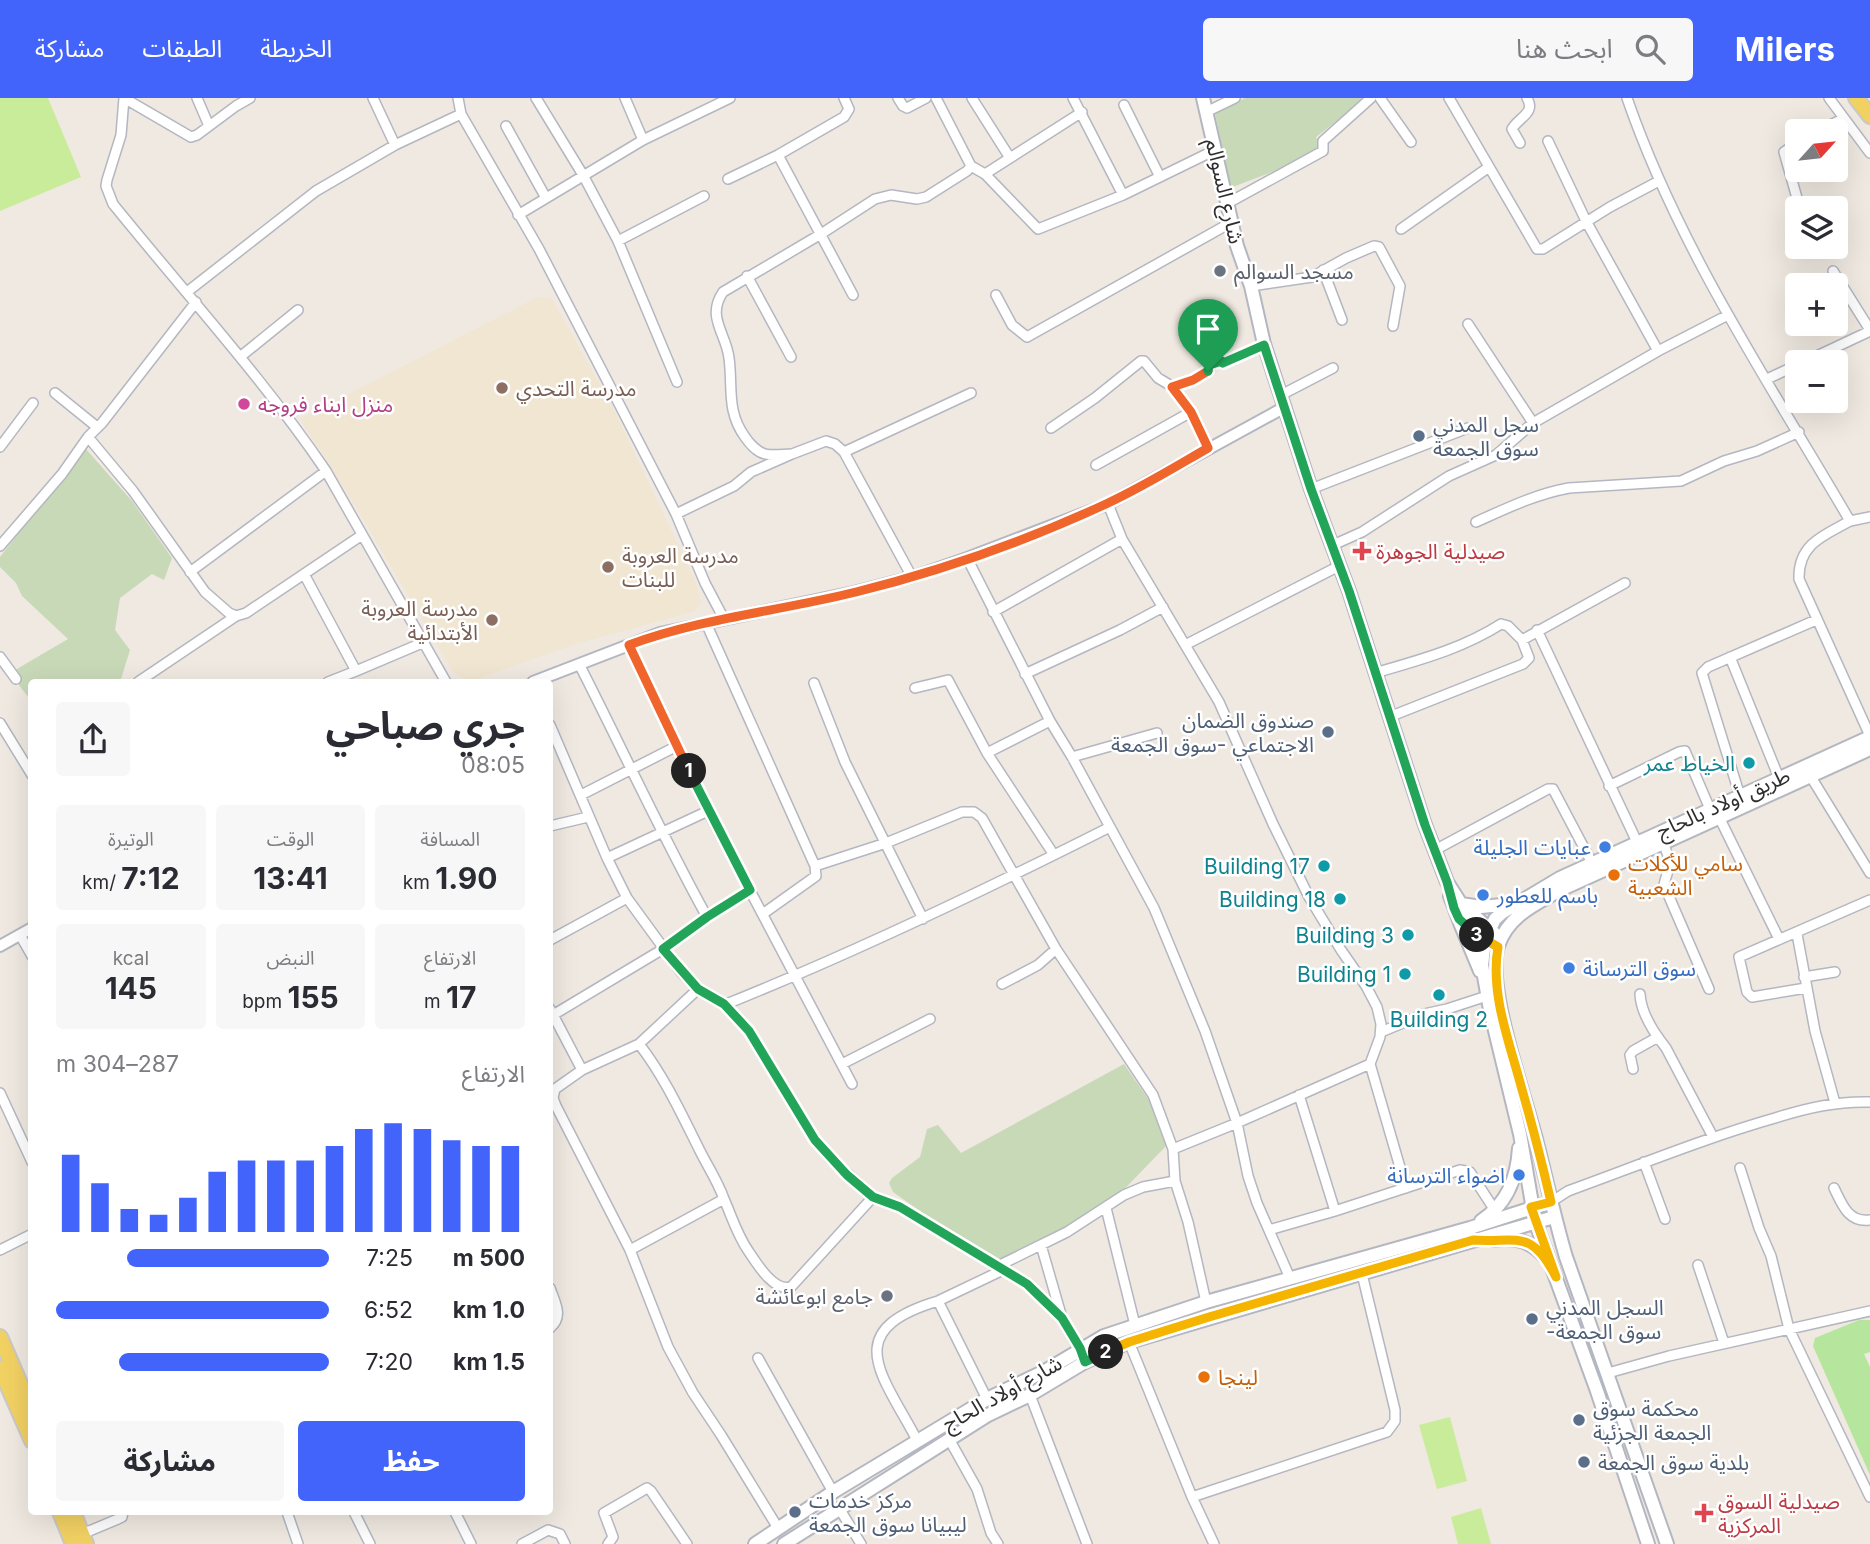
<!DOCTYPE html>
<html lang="ar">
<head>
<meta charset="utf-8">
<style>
	:root { --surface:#fff; --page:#f7f7f7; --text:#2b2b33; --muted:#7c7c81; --accent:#4264fb }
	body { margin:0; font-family:Inter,"Noto Sans Arabic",sans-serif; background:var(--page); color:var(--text); direction:rtl; height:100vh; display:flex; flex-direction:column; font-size:26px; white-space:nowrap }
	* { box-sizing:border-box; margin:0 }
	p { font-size:23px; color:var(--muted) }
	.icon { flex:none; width:38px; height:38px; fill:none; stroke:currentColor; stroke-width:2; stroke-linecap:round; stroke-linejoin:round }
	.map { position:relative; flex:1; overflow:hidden; direction:ltr }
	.drawer { position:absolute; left:28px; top:581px; width:525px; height:836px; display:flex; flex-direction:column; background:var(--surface); border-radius:7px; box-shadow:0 7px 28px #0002; direction:rtl }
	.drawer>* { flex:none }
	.needle { width:46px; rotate:63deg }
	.controls { position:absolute; left:1785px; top:21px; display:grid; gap:14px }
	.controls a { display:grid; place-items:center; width:63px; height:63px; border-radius:7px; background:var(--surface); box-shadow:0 7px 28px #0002; font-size:35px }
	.pin { position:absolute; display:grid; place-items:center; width:60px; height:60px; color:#fff; margin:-72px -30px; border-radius:50% 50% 50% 0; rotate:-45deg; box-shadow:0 0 7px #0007 }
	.pin .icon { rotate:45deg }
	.km { position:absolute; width:35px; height:35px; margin:-18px; border-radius:50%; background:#222; color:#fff; font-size:19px; line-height:35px; text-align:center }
	.round { display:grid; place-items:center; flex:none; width:74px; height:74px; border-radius:7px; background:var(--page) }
	.head { display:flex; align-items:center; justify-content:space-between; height:119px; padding:0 28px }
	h1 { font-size:38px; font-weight:700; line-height:52px }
	.metrics { display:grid; grid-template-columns:repeat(3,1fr); gap:10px; height:119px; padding:7px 28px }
	.metrics div { display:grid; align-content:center; border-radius:7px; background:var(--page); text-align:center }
	.metrics b { font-size:30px; font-weight:700 }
	.metrics small { font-size:19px; font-weight:400 }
	.metrics p { font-size:19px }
	.chart { height:196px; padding:14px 28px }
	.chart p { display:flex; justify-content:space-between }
	.chart svg { width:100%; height:126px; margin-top:7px; stroke:var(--accent); stroke-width:6 }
	.action { display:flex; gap:14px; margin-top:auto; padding:14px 28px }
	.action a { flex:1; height:80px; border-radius:7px; background:var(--accent); color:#fff; font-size:28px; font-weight:700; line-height:80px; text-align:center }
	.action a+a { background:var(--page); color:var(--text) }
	ul { padding:0 28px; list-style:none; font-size:23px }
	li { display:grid; grid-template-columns:112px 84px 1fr; align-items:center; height:52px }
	li i { height:18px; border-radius:9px; background:var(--accent) }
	header { display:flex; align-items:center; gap:42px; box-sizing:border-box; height:98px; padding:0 35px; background:var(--accent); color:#fff }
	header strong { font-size:33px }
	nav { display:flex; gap:38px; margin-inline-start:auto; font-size:24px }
	.search { width:490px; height:63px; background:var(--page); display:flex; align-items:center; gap:18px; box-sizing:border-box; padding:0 24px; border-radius:7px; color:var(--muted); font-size:26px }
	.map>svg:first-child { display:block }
</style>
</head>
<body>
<header>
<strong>Milers</strong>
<div class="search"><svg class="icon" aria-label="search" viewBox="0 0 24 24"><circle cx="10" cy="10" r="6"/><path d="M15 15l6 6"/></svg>ابحث هنا</div>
<nav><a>الخريطة</a><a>الطبقات</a><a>مشاركة</a></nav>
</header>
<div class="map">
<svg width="1870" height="1446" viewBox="0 0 1870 1446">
	<rect width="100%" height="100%" fill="#efe9e1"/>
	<path fill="#f0e6d1" d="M538,199l14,2 63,113 81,171 5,20 -6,8 -119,33 -105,37 -18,-9 -97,-165 -56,-88z"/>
	<path fill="#b6e59e" d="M1859,1222h11v32l-6,2 6,13v108l-57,-129 2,-8z"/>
	<path fill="#c8d9b8" d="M1245,0h121l-50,39 4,11 -24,15 -66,25 -15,-75z
		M85,350l47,53 40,57 -8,22 -12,-6 -32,24 -5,32 15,20 -10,32h-88l-1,19 -21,-28 58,-34 -46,-43 -6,-13 -16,-16v-10z
		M1124,966l27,39 16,42 -61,63 -108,58 -105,-74 -4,-9 3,-5 28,-21 7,-28 11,-4 23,28z"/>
	<path fill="#c9ec9a" d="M0,0h48l33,79 -81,34z
		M1450,1319l17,64 -30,8 -18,-64z
		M1481,1410l10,36h-33l-7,-27z"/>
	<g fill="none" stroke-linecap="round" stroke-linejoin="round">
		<defs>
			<path id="minor" d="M124,0l-3,37 -14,45 -1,6 7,18c72,89 149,173 213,267l120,211
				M124,0l67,39 6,-2 39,-29 14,-8
				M197,0l12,28
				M373,0l22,47
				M458,0l3,16 78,135 137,265 29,69 19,36
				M536,0l47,77 35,66 59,141
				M625,0l18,42
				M898,0l5,8 4,2 19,-10
				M936,0l35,68
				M972,0l38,60
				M1073,0l50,97 92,-45
				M1380,0l31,44
				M1449,0l88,151h6l67,-42 49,-26
				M1627,0c52,151 143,286 223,423 -27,15 -52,23 -51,58l71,157
				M1829,0l41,55
				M1124,7l36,72
				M1206,14l29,-14
				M506,28l40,72
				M1819,33l25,-13
				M1548,43l38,80 72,130
				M1520,45l-8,-14c7,-12 24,-16 15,-31
				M1797,45l-13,9 13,46
				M778,57l75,140
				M985,76l53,55 85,-34
				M728,81l50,-24 66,-38 5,-8 -5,-11
				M1228,105l95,-52v-10l48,-43
				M518,117l125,-75 87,-42
				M1401,131l88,-62
				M618,143l86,-45
				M1323,172l19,50
				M1833,173l37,59
				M747,178l44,81
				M1251,188l61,-9 34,-19 28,-12 5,1 21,39 -7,40
				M187,194l129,-101 79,-46 66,-31
				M996,197l16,30 15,12 205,-115
				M1468,226l65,99 125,-72 70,-36
				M240,259l58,-47
				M1804,264l66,-31
				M1767,281l30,-14
				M1173,289l20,-7 15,-9 1,-6 13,-4 1,2 41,-19
				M55,295l42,34
				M1281,297l52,-27
				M1191,314l17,36
				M1051,330l44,-30 46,-37h3l14,17 15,9 18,25 -95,53
				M88,339l45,54 72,101 24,21 7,3 10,-3 58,-39
				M0,349l33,-44
				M844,354l127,-59
				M792,356c-8,0 -19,2 -27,0 -8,-2 -16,-11 -20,-17 -19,-26 -12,-50 -16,-79 -3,-25 -23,-41 -6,-66l98,-58 54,-35 16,-4 26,4 9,-2 41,-26 4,-5 14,8 97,-62
				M1311,391l157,-61
				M1108,406l14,35 97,163 54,122 36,73 32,53 25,36 11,21 4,17 -1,13 -10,27 36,124
				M676,416l58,-28 17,-14 41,-18 34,-13 9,3 9,8 68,125
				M1850,423l20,-4
				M1476,424c31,-14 60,-28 93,-34l112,-7 43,-20 33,-10 42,-19
				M1333,447l29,-13 87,-56 47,-21 37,-32
				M0,448l62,-72 26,-37 14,-14 94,-121
				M967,460l83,163 22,36 82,151 51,123 32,92 11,53 9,27 33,75
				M190,474l136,-101
				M993,514l129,-73
				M706,525l109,243
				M1537,532l100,212
				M629,547l79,166 144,273
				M1185,547l154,-79
				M0,559l16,22
				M1730,559l49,121
				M579,566c43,84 82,170 128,253
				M356,573l66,-28
				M1375,575c44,-13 87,-24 126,-49l7,2 14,14 103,-57
				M1025,576l95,-44 43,-23
				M138,584l98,-66
				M328,584l28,-11 -52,-97 58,-39
				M814,585l31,79 78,157
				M915,590l33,-8 39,73
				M1389,619l134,-53 6,-6 -7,-18
				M1050,623l-63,32 67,102
				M0,625l32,52
				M550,627l57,133 20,40 54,74 17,17 26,16 25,26 66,109 15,18 43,39 27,10 127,77 35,35 20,35
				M1072,659l85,-24
				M1811,679l59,96
				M1609,688l70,-34 6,-1 25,58
				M581,697l96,-49
				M1740,698l-38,-123 6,-6 108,-47
				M1719,719l60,122
				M550,728l38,-9
				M1663,744c10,26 7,18 1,43l45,104
				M1435,752l113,-61h5l39,74
				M607,760l101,-47
				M764,815l52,-37 -1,-10 71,-23 76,-31h12l8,6 74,131 97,146 20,54 2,32 13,41 18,80
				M1797,836l18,97 20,72
				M20,837l12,21
				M550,842l77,-42
				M1804,879l31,-5
				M1002,886l36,-19 18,-16
				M1806,890l-54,9 -5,-5 -8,-35 131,-57
				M1640,896c1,20 14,39 26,54l47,89
				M724,907c132,-53 259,-114 386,-178
				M550,911l32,61
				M553,917l110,-66 44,-32 43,-27
				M1381,934l43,-18 23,-5 40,-13
				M639,946l59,-55
				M842,966l88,-45
				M1633,971l-3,-14 3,-4 25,-14
				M0,995l32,69
				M1299,997l36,116
				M1173,1051l64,-26 133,-59
				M1644,1064l21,57
				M1740,1070l19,60 12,28 18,73 81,168
				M1834,1090c8,16 14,35 36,32
				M1551,1104l17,-11c69,-25 137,-53 207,-73 32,-10 62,-17 95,-16
				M1106,1110l29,117
				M1269,1132l66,-19 125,-41 10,2 24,37
				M1041,1147l21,73
				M0,1152l32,-16
				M630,1152l94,-51
				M1698,1167l26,78
				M998,1168l69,-34 57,-37 19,-8 32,-6
				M550,1190c5,15 14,28 0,40
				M1129,1244l63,155 22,47
				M758,1260l75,134
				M1608,1275l61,-17 201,-45
				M1030,1297l57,149
				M987,1301l-49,-98 67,-32
				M949,1341l28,50 14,44 7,11
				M918,1344c-35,-67 -80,-111 20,-141
				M1192,1399l195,-65 8,-11v-11l-33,-136
				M839,1410l22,36
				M287,1414l11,32
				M354,1414l16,32
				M455,1414l16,32
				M778,1430l-57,-93 -28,-42 -25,-46 -38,-97 -74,-144 -3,-8 2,-9 27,-19 57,-26c25,32 43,71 61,107 8,16 18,31 24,48 8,18 13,36 25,53 8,12 25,40 42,35l82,-90
				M82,1436l36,-15 4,-2 1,-5
				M522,1446l26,-14 12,4 5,10
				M608,1446l5,-7 -9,-24 43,-25 4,3 36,53"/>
			<path id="tertiary" d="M533,584l127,-49 194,-41 58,-15 55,-19 141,-54 177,-97
				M0,848l32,-18"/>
			<path id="secondary" d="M1203,0l34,148 14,40 13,58 47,145 38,102 76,234 22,57 14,22 33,29
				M1450,798l9,24 32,24
				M1461,806l20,3 31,-3
				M1460,825l20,48
				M1481,1123c26,-17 36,-42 38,-73
				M1494,1142c22,-3 37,1 52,18
				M755,1446l78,-52 154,-93 58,-28 59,-35 102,-34 264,-74 81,-26
				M784,1446l204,-129 42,-20 55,-33 44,-20 425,-125
				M1648,1446l-51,-153 -62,-170 -15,-87 -30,-124 -8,-45 3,-25 10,-21 8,-7 57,-34 310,-141
				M1667,1446l-101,-287c-11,-37 -19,-75 -29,-114 -11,-44 -52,-158 -39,-197 10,-30 36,-41 62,-56l310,-141"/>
			<path id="primary" d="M1856,0l14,18
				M0,1239l32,74
				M0,1270l32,73
				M60,1414l13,32
				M73,1414l13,32"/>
		</defs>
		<use href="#minor" stroke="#b4b7c1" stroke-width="12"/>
		<use href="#tertiary" stroke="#b4b7c1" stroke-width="14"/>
		<use href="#secondary" stroke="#b4b7c1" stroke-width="16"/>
		<use href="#primary" stroke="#c9c9c9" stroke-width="18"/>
		<use href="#minor" stroke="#fff" stroke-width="9"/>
		<use href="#tertiary" stroke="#fff" stroke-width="10"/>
		<use href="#secondary" stroke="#fff" stroke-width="12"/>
		<use href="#primary" stroke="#f2d163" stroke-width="14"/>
	</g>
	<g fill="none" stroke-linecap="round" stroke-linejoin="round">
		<defs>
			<path id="split-1" d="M689,673l-60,-126c73,-27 151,-34 227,-53 85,-21 170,-51 250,-88 35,-16 69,-37 102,-56l-17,-36 -19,-25 21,-7 15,-9"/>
			<path id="split-2" d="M689,673l61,119 -43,27 -44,32 35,40 26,15 25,27 66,109 32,35 26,22 27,10 127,77 35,34 18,30 5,14 21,-10"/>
			<path id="split-3" d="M1106,1254l23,-10 80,-25 264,-77c45,3 58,-12 83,37l-25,-70 20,-5c-9,-39 -19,-78 -30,-116 -12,-45 -31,-93 -23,-139l-21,-12"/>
			<path id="split-4" d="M1208,273l1,-6 13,-4 1,2 41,-18 47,144 38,102 76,234 22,57 7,26 5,11 18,16"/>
		</defs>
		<use href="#split-1" stroke="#fff" stroke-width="14"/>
		<use href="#split-2" stroke="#fff" stroke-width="14"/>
		<use href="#split-3" stroke="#fff" stroke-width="14"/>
		<use href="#split-4" stroke="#fff" stroke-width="14"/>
		<use href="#split-1" stroke="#f0652b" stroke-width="9"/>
		<use href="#split-2" stroke="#22a559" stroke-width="9"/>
		<use href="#split-3" stroke="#f5b400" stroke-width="9"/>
		<use href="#split-4" stroke="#22a559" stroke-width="9"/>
	</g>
	<g fill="#6b7280" stroke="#fff" stroke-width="2.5">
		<circle cx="1220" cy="173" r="7"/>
		<circle cx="887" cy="1198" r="7"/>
	</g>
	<g fill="#8d6e63" stroke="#fff" stroke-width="2.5">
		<circle cx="502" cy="290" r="7"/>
		<circle cx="608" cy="469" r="7"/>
		<circle cx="492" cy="522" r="7"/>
	</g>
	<circle fill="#d1479c" stroke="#fff" stroke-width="2.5" cx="244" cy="306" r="7"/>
	<g fill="#5c6f8a" stroke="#fff" stroke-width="2.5">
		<circle cx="1419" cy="338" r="7"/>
		<circle cx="1328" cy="634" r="7"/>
		<circle cx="1532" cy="1221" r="7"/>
		<circle cx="1579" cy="1322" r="7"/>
		<circle cx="1584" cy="1364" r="7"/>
		<circle cx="795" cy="1414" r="7"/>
	</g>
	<g fill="#e0444e" stroke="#fff" stroke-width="2.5">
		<path d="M1358.5 442.5h7v7h7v7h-7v7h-7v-7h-7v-7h7z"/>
		<path d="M1700.5 1404.5h7v7h7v7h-7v7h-7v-7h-7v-7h7z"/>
	</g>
	<g fill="#0f9aa8" stroke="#fff" stroke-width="2.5">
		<circle cx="1749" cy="665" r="7"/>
		<circle cx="1324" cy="768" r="7"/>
		<circle cx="1340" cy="801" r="7"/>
		<circle cx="1408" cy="837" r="7"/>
		<circle cx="1405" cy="876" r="7"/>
		<circle cx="1439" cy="897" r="7"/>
	</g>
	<g fill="#3f7fe0" stroke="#fff" stroke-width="2.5">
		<circle cx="1605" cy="749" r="7"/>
		<circle cx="1483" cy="797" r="7"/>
		<circle cx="1569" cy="870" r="7"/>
		<circle cx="1519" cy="1077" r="7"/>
	</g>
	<g fill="#e8710a" stroke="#fff" stroke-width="2.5">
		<circle cx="1614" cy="777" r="7"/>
		<circle cx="1204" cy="1279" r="7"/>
	</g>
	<g text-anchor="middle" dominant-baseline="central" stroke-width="5" stroke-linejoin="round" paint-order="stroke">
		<g font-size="21" fill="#2e2e2e" stroke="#fff">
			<text transform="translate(1225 93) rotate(77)">شارع السوالم</text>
			<text transform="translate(1723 705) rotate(-24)">طريق أولاد بالحاج</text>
			<text transform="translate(1002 1295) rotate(-29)">شارع أولاد الحاج</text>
		</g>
		<g font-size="21" fill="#5b616d" stroke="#fff" text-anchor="start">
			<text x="1234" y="173">مسجد السوالم</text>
			<text x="873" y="1198" text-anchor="end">جامع ابوعائشة</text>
		</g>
		<g font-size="21" fill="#785e54" stroke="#fff" text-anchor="start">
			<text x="516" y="290">مدرسة التحدي</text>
			<text x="622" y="457">مدرسة العروبة<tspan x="622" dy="24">للبنات</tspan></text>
			<text x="478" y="510" text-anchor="end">مدرسة العروبة<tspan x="478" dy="24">الأبتدائية</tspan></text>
		</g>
		<g font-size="21" fill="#b23c85" stroke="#fff" text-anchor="start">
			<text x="258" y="306">منزل ابناء فروجه</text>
		</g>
		<g font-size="21" fill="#4e5e75" stroke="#fff" text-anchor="start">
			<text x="1433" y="326">سجل المدني<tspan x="1433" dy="24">سوق الجمعة</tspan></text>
			<text x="1314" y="622" text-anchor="end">صندوق الضمان<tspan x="1314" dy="24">الاجتماعي -سوق الجمعة</tspan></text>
			<text x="1546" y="1209">السجل المدني<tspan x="1546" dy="24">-سوق الجمعة</tspan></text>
			<text x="1593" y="1310">محكمة سوق<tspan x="1593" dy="24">الجمعة الجزئية</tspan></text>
			<text x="1598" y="1364">بلدية سوق الجمعة</text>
			<text x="809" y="1402">مركز خدمات<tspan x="809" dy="24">ليبيانا سوق الجمعة</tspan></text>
		</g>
		<g font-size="21" fill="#be3a42" stroke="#fff" text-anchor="start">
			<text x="1376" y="453">صيدلية الجوهرة</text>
			<text x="1718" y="1403">صيدلية السوق<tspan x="1718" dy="24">المركزية</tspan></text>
		</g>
		<g font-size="21" fill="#0d838f" stroke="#fff" text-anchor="end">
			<text x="1735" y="665">الخياط عمر</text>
			<text x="1310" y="768">Building 17</text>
			<text x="1326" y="801">Building 18</text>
			<text x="1394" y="837">Building 3</text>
			<text x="1391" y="876">Building 1</text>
			<text x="1439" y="921" text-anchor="middle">Building 2</text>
		</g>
		<g font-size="21" fill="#366cbe" stroke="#fff" text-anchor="end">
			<text x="1591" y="749">عبايات الجليلة</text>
			<text x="1497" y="797" text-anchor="start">باسم للعطور</text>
			<text x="1583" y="870" text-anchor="start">سوق الترسانة</text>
			<text x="1505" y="1077">اضواء الترسانة</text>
		</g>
		<g font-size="21" fill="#c56008" stroke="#fff" text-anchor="start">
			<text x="1628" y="765">سامي للأكلات<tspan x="1628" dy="24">الشعبية</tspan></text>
			<text x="1218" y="1279">لينجا</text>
		</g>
	</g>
</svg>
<div class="controls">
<a><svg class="needle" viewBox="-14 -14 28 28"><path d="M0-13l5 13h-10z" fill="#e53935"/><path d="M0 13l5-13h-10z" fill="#7c7c81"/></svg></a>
<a><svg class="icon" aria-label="layers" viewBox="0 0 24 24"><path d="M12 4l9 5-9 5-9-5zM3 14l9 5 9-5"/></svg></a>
<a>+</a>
<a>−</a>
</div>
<div class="pin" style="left:1208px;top:273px;background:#1e9e55"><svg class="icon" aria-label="arrive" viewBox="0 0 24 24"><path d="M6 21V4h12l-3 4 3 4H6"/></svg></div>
<b class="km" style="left:689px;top:673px">1</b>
<b class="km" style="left:1106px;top:1254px">2</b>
<b class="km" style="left:1477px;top:837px">3</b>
<section class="drawer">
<div class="head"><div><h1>جري صباحي</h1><p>08:05</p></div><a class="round"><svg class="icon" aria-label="share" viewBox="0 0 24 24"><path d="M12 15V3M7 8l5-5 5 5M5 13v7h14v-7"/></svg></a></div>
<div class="metrics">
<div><p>المسافة</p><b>1.90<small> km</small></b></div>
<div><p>الوقت</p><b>13:41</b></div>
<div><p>الوتيرة</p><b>7:12<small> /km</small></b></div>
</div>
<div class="metrics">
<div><p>الارتفاع</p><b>17<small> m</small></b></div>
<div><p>النبض</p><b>155<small> bpm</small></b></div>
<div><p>kcal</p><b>145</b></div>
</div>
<div class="chart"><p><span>الارتفاع</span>287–304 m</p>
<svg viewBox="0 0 160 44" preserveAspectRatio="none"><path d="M5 44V17M15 44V27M25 44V36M35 44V38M45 44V32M55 44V23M65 44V19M75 44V19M85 44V19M95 44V14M105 44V8M115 44V6M125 44V8M135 44V12M145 44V14M155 44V14"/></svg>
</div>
<ul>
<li><b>500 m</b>7:25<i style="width:74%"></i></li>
<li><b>1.0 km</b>6:52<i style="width:100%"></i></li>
<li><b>1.5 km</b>7:20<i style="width:77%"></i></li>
</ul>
<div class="action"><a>حفظ</a><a>مشاركة</a></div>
</section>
</div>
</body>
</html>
